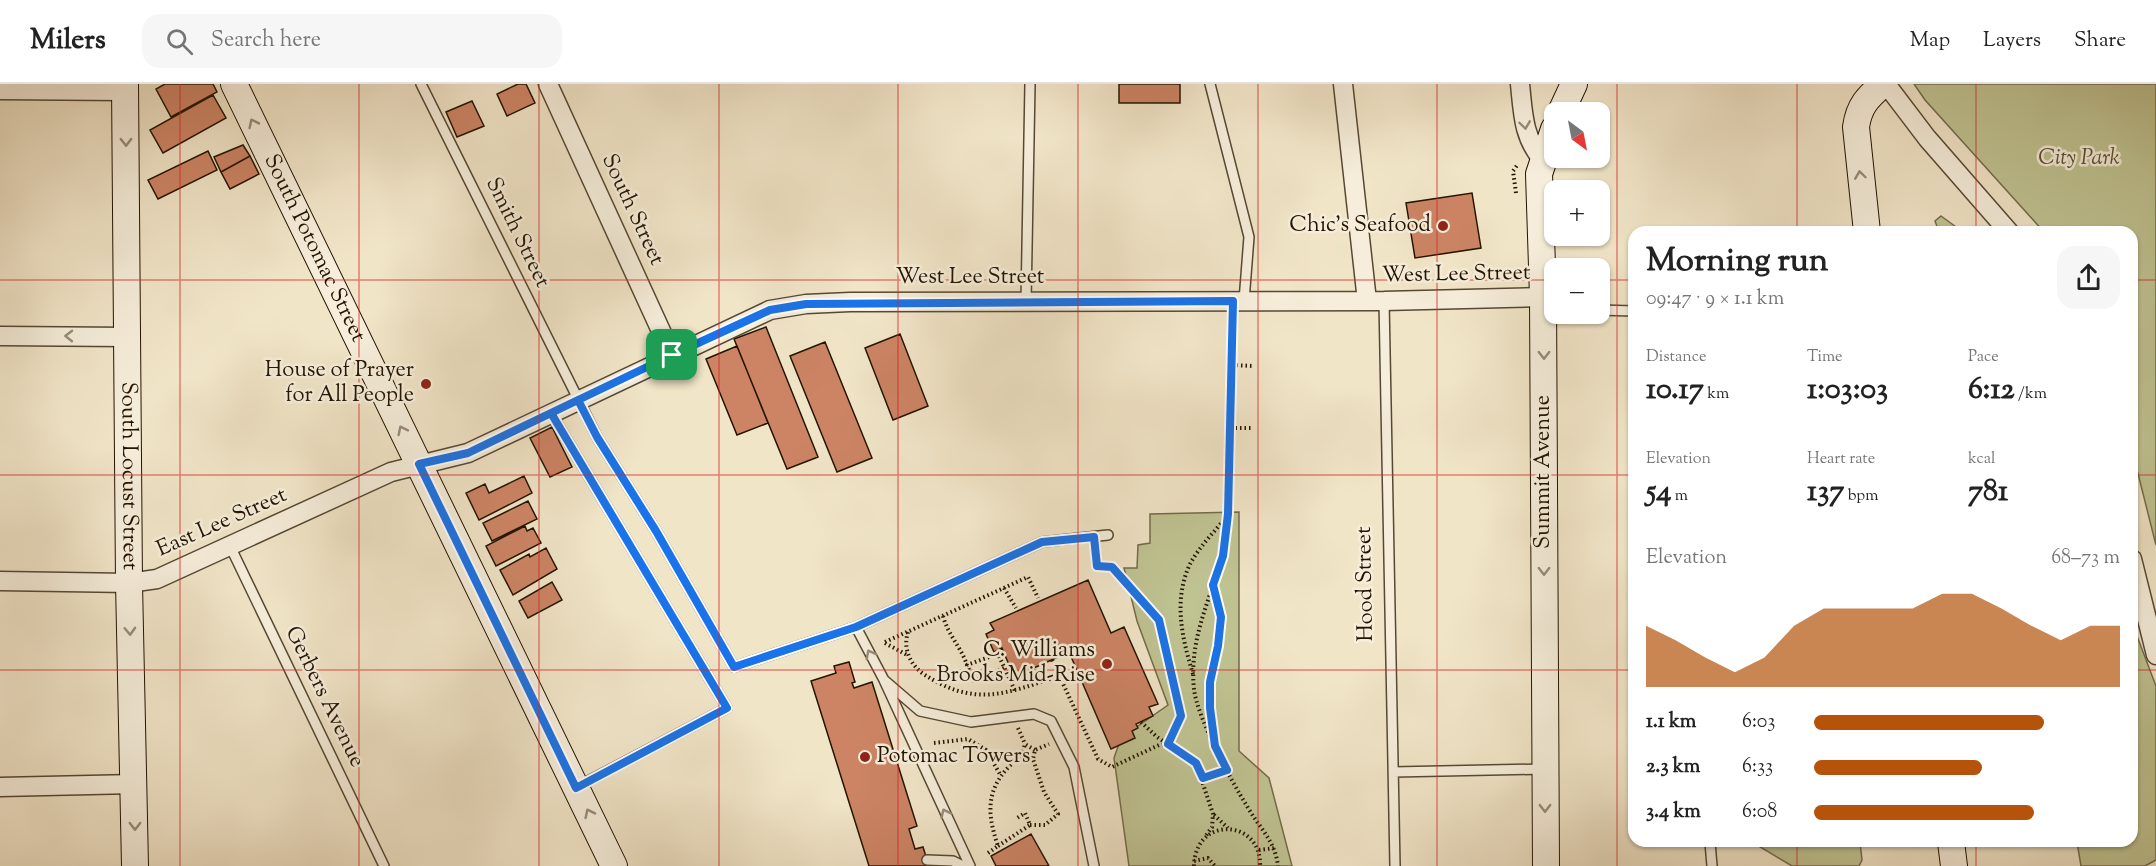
<!DOCTYPE html>
<html lang="en">
<head>
<meta charset="utf-8">
<style>
	:root { --surface:#fff; --page:#f6f6f6; --text:#222; --muted:#767676; --line:#e0e0e0; --accent:#b45309 }
	body { margin:0; font-family:"Sorts Mill Goudy",serif; background:var(--page); color:var(--text); height:100vh; display:flex; flex-direction:column; font-size:22px; white-space:nowrap }
	* { box-sizing:border-box; margin:0 }
	p { font-size:20px; color:var(--muted) }
	.icon { flex:none; width:33px; height:33px; fill:none; stroke:currentColor; stroke-width:2; stroke-linecap:round; stroke-linejoin:round }
	.map { position:relative; flex:1; overflow:hidden }
	.details { position:absolute; left:1628px; top:142px; width:510px; height:621px; display:flex; flex-direction:column; background:var(--surface); border-radius:18px; box-shadow:0 2px 4px #0004 }
	.details>* { flex:none }
	.needle { width:39px; rotate:148deg }
	.tools { position:absolute; left:1544px; top:18px; display:grid; gap:12px }
	.tools a { display:grid; place-items:center; width:66px; height:66px; border-radius:12px; background:var(--surface); box-shadow:0 2px 4px #0004; font-size:30px }
	.pin { position:absolute; display:grid; place-items:center; width:51px; height:51px; color:#fff; margin:-26px; border-radius:12px; box-shadow:0 3px 9px #0006 }
	.round { display:grid; place-items:center; flex:none; width:63px; height:63px; border-radius:18px; background:var(--page) }
	.overview { display:flex; align-items:center; justify-content:space-between; height:102px; padding:0 18px }
	h1 { font-size:33px; font-weight:800; line-height:45px }
	.stats { display:grid; grid-template-columns:repeat(3,1fr); gap:9px; height:102px; padding:6px 18px }
	.stats div { display:grid; align-content:center }
	.stats b { font-size:30px; font-weight:800 }
	.stats small { font-size:16px; font-weight:400 }
	.stats p { font-size:16px }
	.chart { height:168px; padding:12px 18px }
	.chart p { display:flex; justify-content:space-between }
	.chart svg { width:100%; height:108px; margin-top:6px; fill:var(--accent); opacity:.7 }
	ul { padding:0 18px; list-style:none; font-size:20px }
	li { display:grid; grid-template-columns:96px 72px 1fr; align-items:center; height:45px }
	li i { height:15px; border-radius:8px; background:var(--accent) }
	header { display:flex; align-items:center; gap:36px; box-sizing:border-box; height:84px; padding:0 30px; background:var(--surface); border-bottom:2px solid var(--line) }
	header strong { font-size:28px }
	nav { display:flex; gap:33px; margin-inline-start:auto; font-size:21px }
	.search { width:420px; height:54px; background:var(--page); display:flex; align-items:center; gap:15px; box-sizing:border-box; padding:0 21px; border-radius:18px; color:var(--muted); font-size:22px }
	.map>svg:first-child { display:block }
</style>
</head>
<body>
<header>
<strong>Milers</strong>
<div class="search"><svg class="icon" aria-label="search" viewBox="0 0 24 24"><circle cx="10" cy="10" r="6"/><path d="M15 15l6 6"/></svg>Search here</div>
<nav><a>Map</a><a>Layers</a><a>Share</a></nav>
</header>
<div class="map">
<svg width="2156" height="782" viewBox="0 0 2156 782">
	<rect width="100%" height="100%" fill="#f1e5c8"/>
	<filter id="stains"><feTurbulence type="fractalNoise" baseFrequency=".00333" numOctaves="4"/><feColorMatrix values="0 0 0 0 .2 0 0 0 0 .09 0 0 0 0 .02 0 0 0 .5 -.17"/></filter>
	<radialGradient id="worn" r=".72"><stop offset=".6" stop-color="#630" stop-opacity="0"/><stop offset="1" stop-color="#630" stop-opacity=".3"/></radialGradient>
	<path fill="#c0c392" stroke="#726c4a" stroke-width="1.5" d="M1914,0h242v461l-24,-95v-218h-88l-119,-132z
		M1941,132l22,16h-24l-4,-11z
		M1239,428v239l30,27 23,88h-163l-15,-108 7,-20 47,-33 -31,-84 -13,-53h13l1,-23 12,-2v-29z
		M2132,539l24,63v174l-11,6h-64l-4,-24h55z
		M1752,758h108l2,18 -3,6h-67z"/>
	<path fill="#cc8464" stroke="#231401" stroke-width="1.5" d="M165,0h48l4,8 -46,25 -15,-28z
		M518,0h8l9,19 -28,13 -10,-22z
		M1119,0h61v19h-61z
		M213,11l13,23 -63,35 -13,-23z
		M472,17l12,25 -27,11 -11,-25z
		M243,61l7,11 -29,16 -7,-15z
		M208,67l9,19 -59,29 -10,-19z
		M250,72l9,18 -29,15 -9,-17z
		M1472,109l9,55 -66,10 -9,-55z
		M766,243l52,130 -31,12 -53,-130z
		M900,250l28,72 -35,14 -28,-72z
		M825,258l47,116 -35,14 -47,-116z
		M737,262l31,77 -31,12 -31,-76z
		M552,343l20,40 -22,10 -20,-39z
		M524,392l8,17 -53,27 -13,-27 19,-9 4,9z
		M528,417l9,18 -45,22 -9,-18z
		M525,442l2,5 6,-3 8,15 -45,23 -10,-20z
		M546,464l11,21 -44,26 -13,-25 29,-16 1,3z
		M1088,496l23,53 13,-6 34,77 -9,3 4,9 -17,8 2,4 -6,3 3,7 -24,11 -42,-97 -55,25 -12,-29 -8,4 -8,-18 8,-4 -4,-7z
		M552,498l10,18 -34,18 -9,-17z
		M849,578l6,20 -3,1 2,5 18,-6 45,144 -8,3 6,20 8,-2 6,19h-60l-58,-185 25,-8 -2,-7z
		M1031,750l18,32h-53l-5,-10z"/>
	<g fill="none" stroke-linecap="round" stroke-linejoin="round">
		<defs>
			<path id="lane" d="M421,0l176,353 59,94 78,136 122,-40 186,-85 66,-7
				M1210,0l39,153 -5,64
				M1384,217l11,565
				M1026,218l4,-218
				M1599,226l35,1
				M551,329l176,295 -150,79
				M230,462l154,320
				M856,543l28,53 86,186
				M884,596l36,31 51,11 63,-8 17,7 23,46 20,99
				M1393,688l151,-3
				M1710,758l2,24
				M927,776l26,1 10,5"/>
			<path id="street" d="M548,0l124,271
				M1343,0l24,217
				M1520,0c3,29 3,54 23,76
				M1886,0l41,54 82,94
				M0,6l125,1
				M0,252l128,1
				M2132,475l24,96
				M0,497l129,2 28,-4 234,-107 77,-19 302,-143 36,-6 44,-2 534,-1 159,-4
				M0,703l135,-3"/>
			<g id="secondary">
				<path id="s1" d="M125,0l4,499 6,283"/>
				<path id="s2" d="M234,0l380,782"/>
				<path d="M1561,28l13,-28"/>
				<path d="M1867,148l-11,-105c3,-21 11,-29 27,-43"/>
				<path d="M1951,758l3,24"/>
				<path d="M1546,782l-3,-569 -4,-123 15,-45"/>
			</g>
		</defs>
		<use href="#lane" stroke="#564833" stroke-width="12"/>
		<use href="#street" stroke="#564833" stroke-width="21"/>
		<use href="#secondary" stroke="#231401" stroke-width="28"/>
		<path stroke="#231401" stroke-width="4" stroke-dasharray="1.5 3" stroke-linecap="butt" d="M1516,109l-3,-22 5,-7
			M1233,235l-7,218c-9,53 -38,94 -32,152 3,28 37,92 53,117 12,22 28,34 31,60
			M1232,281l22,1
			M1231,344h22
			M1213,501l7,32 -2,29 -8,36v26l5,32
			M1004,504l12,20
			M943,532c5,19 18,31 24,49
			M908,548c-5,15 1,31 14,41 52,35 83,21 137,3
			M885,558l143,-65 10,21
			M885,559l22,12
			M1052,576l46,99 14,8 47,-22 9,-1 13,-28 -22,-96 -47,-53 -15,-1 -2,-16
			M1004,584l-30,13 -7,-16 31,-11 17,37
			M1193,590c-11,-36 -20,-74 -3,-110 9,-17 26,-34 38,-49
			M1141,638l16,15 39,26 17,51 -1,13 -7,10
			M1018,644l7,16
			M934,659l34,-4 18,11 15,26
			M1035,666l-10,-6 -3,11 11,4 2,-9 14,-6
			M1203,694l24,-8
			M1214,731l14,13
			M1030,741h15l13,-11 -14,-22 -11,-33
			M998,762l32,-21 -5,-12 -8,5
			M1259,766l16,-2
			M988,769l10,-7c-14,-40 -10,-64 24,-91
			M1194,777l14,-3 7,8
			M1194,782c1,-51 68,-47 66,0"/>
		<use href="#lane" stroke="#f6eedb" stroke-width="9"/>
		<use href="#street" stroke="#f6eedb" stroke-width="18"/>
		<use href="#secondary" stroke="#f6eedb" stroke-width="26"/>
	</g>
	<defs><path id="oneway-chevron" d="M-2-3.5L2.5 0L-2 3.5" fill="none" stroke-width="1.6" stroke-linecap="round" stroke-linejoin="round" transform="scale(1.5)"/></defs>
	<g stroke="#978c79">
		<use href="#oneway-chevron" transform="translate(253 39) rotate(-116)"/>
		<use href="#oneway-chevron" transform="translate(1525 41) rotate(82)"/>
		<use href="#oneway-chevron" transform="translate(126 58) rotate(89)"/>
		<use href="#oneway-chevron" transform="translate(1860 91) rotate(-98)"/>
		<use href="#oneway-chevron" transform="translate(69 252) rotate(-179)"/>
		<use href="#oneway-chevron" transform="translate(1544 271) rotate(90)"/>
		<use href="#oneway-chevron" transform="translate(402 346) rotate(-116)"/>
		<use href="#oneway-chevron" transform="translate(1544 487) rotate(90)"/>
		<use href="#oneway-chevron" transform="translate(130 547) rotate(88)"/>
		<use href="#oneway-chevron" transform="translate(870 570) rotate(-118)"/>
		<use href="#oneway-chevron" transform="translate(1545 724) rotate(90)"/>
		<use href="#oneway-chevron" transform="translate(589 729) rotate(-116)"/>
		<use href="#oneway-chevron" transform="translate(945 729) rotate(-115)"/>
		<use href="#oneway-chevron" transform="translate(135 742) rotate(90)"/>
	</g>
	<g fill="none" stroke-linecap="round" stroke-linejoin="round">
		<defs>
			<path id="route" d="M672,271l-121,58 176,295 -151,80 -157,-324 49,-11 110,-53 19,37 59,94 78,136 122,-40 186,-85 52,-5 3,29 15,1 47,53 22,96 -13,28 28,19 7,15 24,-8 -12,-24 -5,-38v-26l8,-36 3,-29 -8,-32 10,-29 5,-42 5,-213 -427,3 -36,6 -98,45"/>
		</defs>
		<use href="#route" stroke="#fff" stroke-width="12"/>
		<use href="#route" stroke="#1a73e8" stroke-width="8"/>
	</g>
	<path fill="none" stroke="#d62828" stroke-width="1.5" stroke-opacity="0.55" d="M180,0v782M359,0v782M539,0v782M719,0v782M898,0v782M1078,0v782M1258,0v782M1437,0v782M1617,0v782M1797,0v148M1976,0v148M0,196h1554M1599,196h35M2132,196h24M0,391h1634M2132,391h24M0,586h1634M2132,586h24M1797,758v24M1976,758v24"/>
	<g fill="#8f2418" stroke="#f6eedb" stroke-width="2">
		<circle cx="1443" cy="142" r="6"/>
		<circle cx="426" cy="300" r="6"/>
		<circle cx="1107" cy="580" r="6"/>
		<circle cx="865" cy="673" r="6"/>
	</g>
	<g text-anchor="middle" dominant-baseline="central" stroke-width="5" stroke-linejoin="round" paint-order="stroke">
		<g font-size="22" font-style="italic" fill="#5a5134" stroke="#f6eedb">
			<text x="2079" y="75">City Park</text>
		</g>
		<g font-size="22" fill="#231401" stroke="#f6eedb">
			<text transform="translate(632 126) rotate(65)">South Street</text>
			<text transform="translate(517 149) rotate(64)">Smith Street</text>
			<text stroke="none"><textPath href="#s2" startOffset="183">South Potomac Street</textPath></text>
			<text transform="translate(1456 191) rotate(-1)">West Lee Street</text>
			<text x="970" y="194">West Lee Street</text>
			<text transform="translate(1544 388) rotate(-90)">Summit Avenue</text>
			<text stroke="none"><textPath href="#s1" startOffset="392">South Locust Street</textPath></text>
			<text transform="translate(222 439) rotate(-24)">East Lee Street</text>
			<text transform="translate(1366 500) rotate(-91)">Hood Street</text>
			<text transform="translate(324 613) rotate(64)">Gerbers Avenue</text>
		</g>
		<g font-size="22" fill="#231401" stroke="#f6eedb" text-anchor="end">
			<text x="1431" y="142">Chic's Seafood</text>
			<text x="414" y="287">House of Prayer<tspan x="414" dy="25">for All People</tspan></text>
			<text x="1095" y="567">C. Williams<tspan x="1095" dy="25">Brooks Mid‐Rise</tspan></text>
			<text x="877" y="673" text-anchor="start">Potomac Towers</text>
		</g>
	</g>
	<rect width="100%" height="100%" filter="url(#stains)"/>
	<rect width="100%" height="100%" fill="url(#worn)"/>
</svg>
<div class="tools">
<a><svg class="needle" viewBox="-14 -14 28 28"><path d="M0-13l5 13h-10z" fill="#e53935"/><path d="M0 13l5-13h-10z" fill="#767676"/></svg></a>
<a>+</a>
<a>−</a>
</div>
<div class="pin" style="left:672px;top:271px;background:#1e9e55"><svg class="icon" aria-label="arrive" viewBox="0 0 24 24"><path d="M6 21V4h12l-3 4 3 4H6"/></svg></div>
<section class="details">
<div class="overview"><div><h1>Morning run</h1><p>09:47 · 9 × 1.1 km</p></div><a class="round"><svg class="icon" aria-label="share" viewBox="0 0 24 24"><path d="M12 15V3M7 8l5-5 5 5M5 13v7h14v-7"/></svg></a></div>
<div class="stats">
<div><p>Distance</p><b>10.17<small> km</small></b></div>
<div><p>Time</p><b>1:03:03</b></div>
<div><p>Pace</p><b>6:12<small> /km</small></b></div>
</div>
<div class="stats">
<div><p>Elevation</p><b>54<small> m</small></b></div>
<div><p>Heart rate</p><b>137<small> bpm</small></b></div>
<div><p>kcal</p><b>781</b></div>
</div>
<div class="chart"><p><span>Elevation</span>68–73 m</p>
<svg viewBox="0 0 160 44" preserveAspectRatio="none"><path d="M0 44V19L10 25L20 32L30 38L40 32L50 19L60 12L70 12L80 12L90 12L100 6L110 6L120 12L130 19L140 25L150 19L160 19V44z"/></svg>
</div>
<ul>
<li><b>1.1 km</b>6:03<i style="width:75%"></i></li>
<li><b>2.3 km</b>6:33<i style="width:55%"></i></li>
<li><b>3.4 km</b>6:08<i style="width:72%"></i></li>
</ul>
</section>
</div>
</body>
</html>
